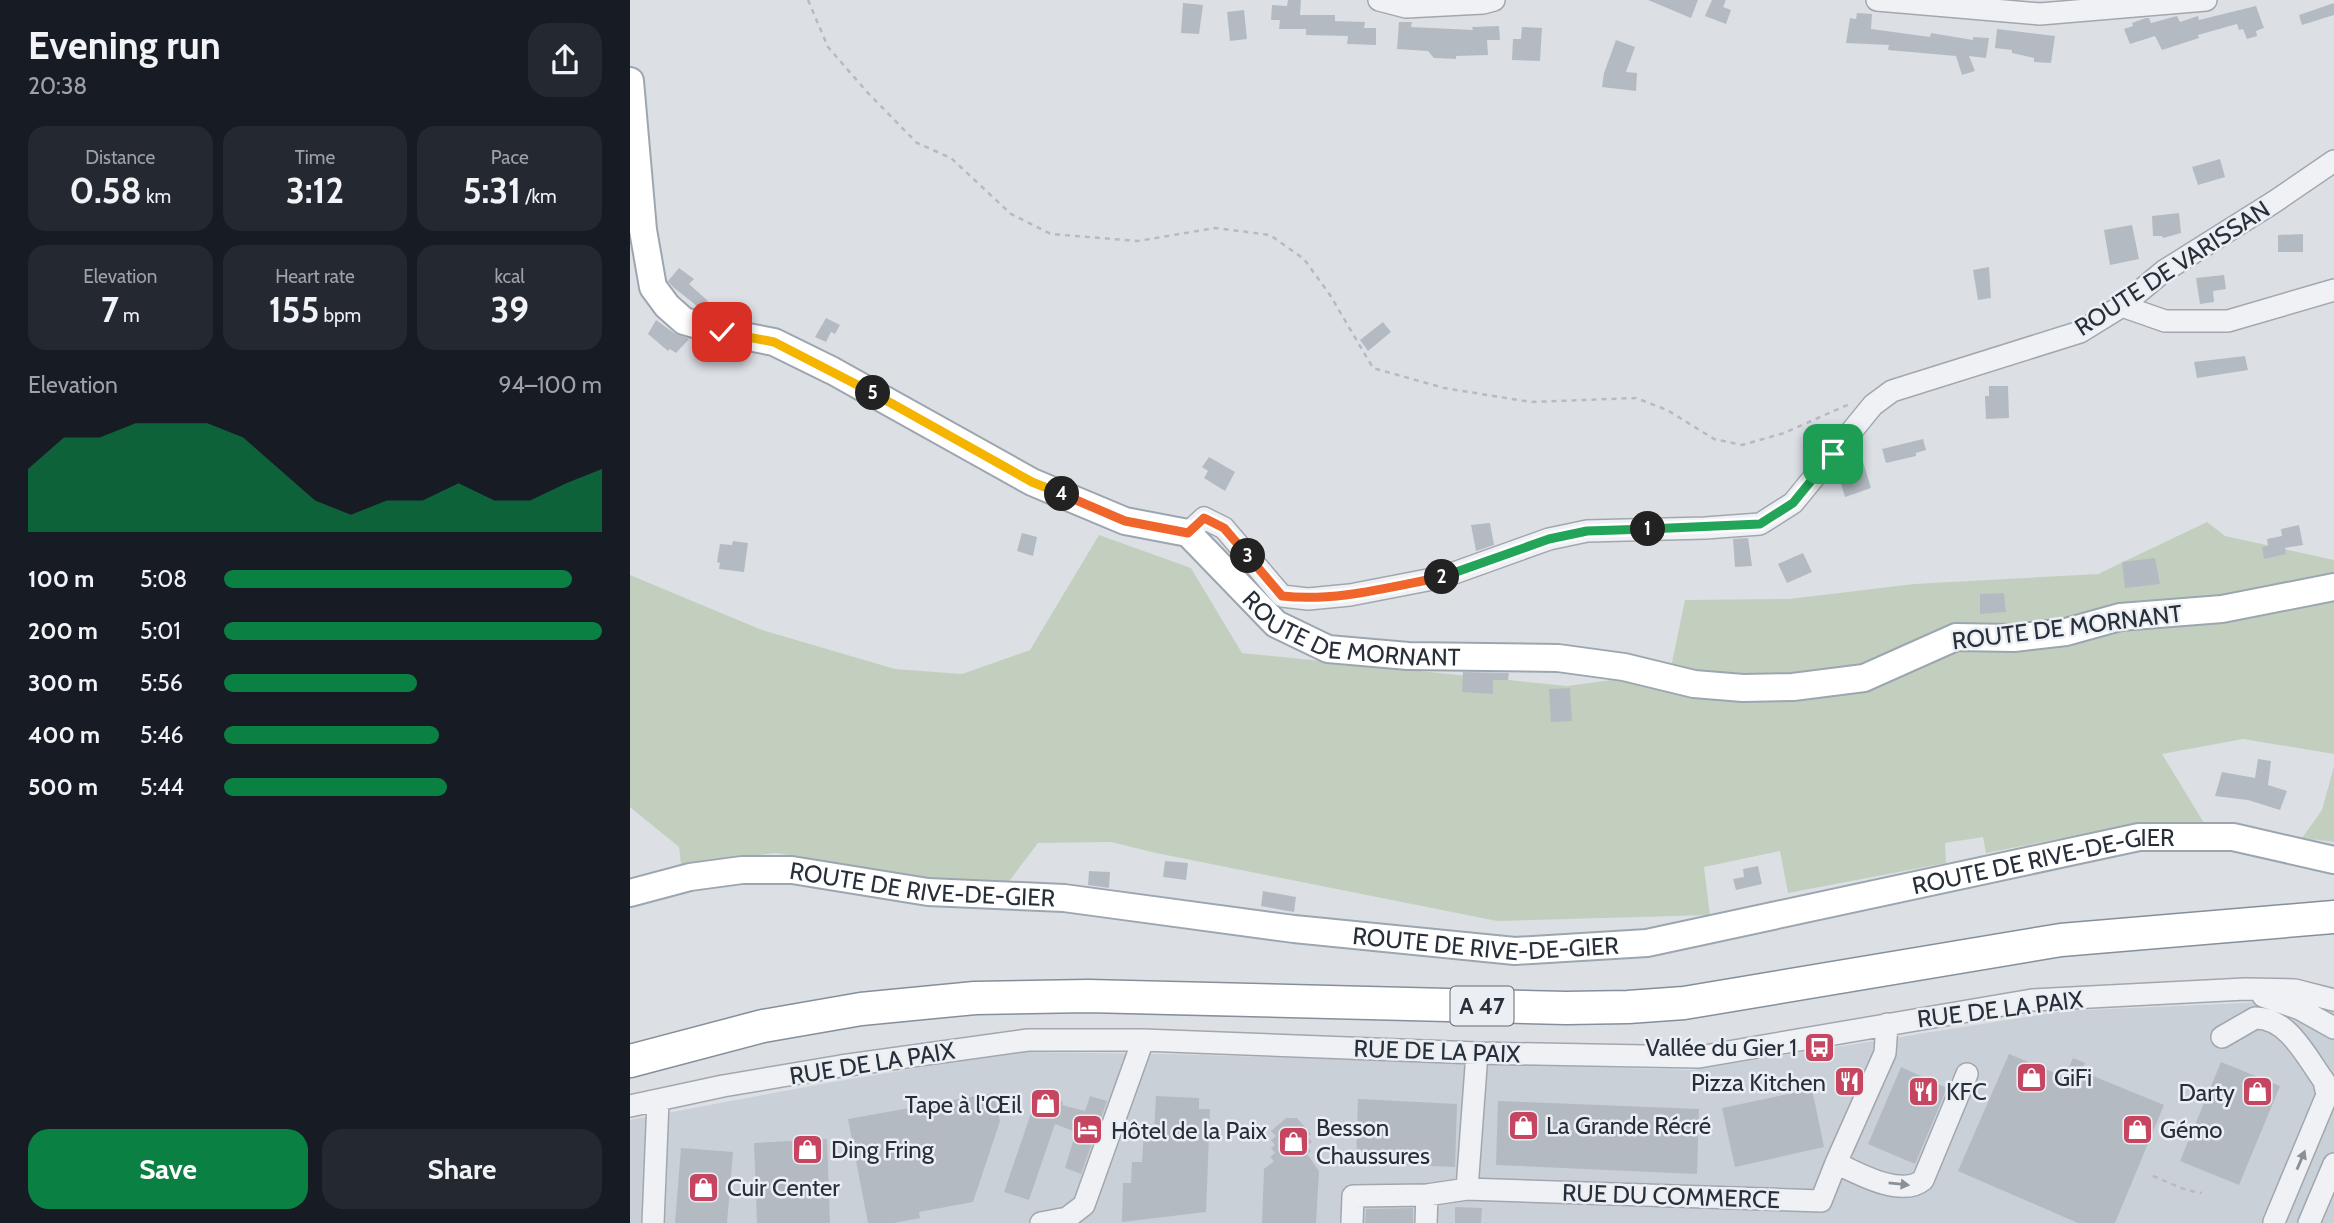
<!DOCTYPE html>
<html lang="en">
<head>
<meta charset="utf-8">
<style>
	:root { --surface:#171b24; --page:#242831; --text:#f1f3f6; --muted:#9ea1a6; --accent:#0b8043 }
	body { margin:0; font-family:Cabin,sans-serif; background:var(--page); color:var(--text); height:100vh; display:flex; flex-direction:column; font-size:26px; white-space:nowrap }
	* { box-sizing:border-box; margin:0 }
	p { font-size:23px; color:var(--muted) }
	.icon { flex:none; width:38px; height:38px; fill:none; stroke:currentColor; stroke-width:2; stroke-linecap:round; stroke-linejoin:round }
	.map { position:relative; flex:1; overflow:hidden }
	.side { display:flex; flex-direction:column; background:var(--surface); width:630px }
	.side>* { flex:none }
	.pin { position:absolute; display:grid; place-items:center; width:60px; height:60px; color:#fff; margin:-30px; border-radius:14px; box-shadow:0 4px 10px #0006 }
	.km { position:absolute; width:35px; height:35px; margin:-18px; border-radius:50%; background:#222; color:#fff; font-size:19px; line-height:35px; text-align:center }
	.round { display:grid; place-items:center; flex:none; width:74px; height:74px; border-radius:21px; background:var(--page) }
	.overview { display:flex; align-items:center; justify-content:space-between; height:119px; padding:0 28px }
	h1 { font-size:38px; font-weight:700; line-height:52px }
	.stats { display:grid; grid-template-columns:repeat(3,1fr); gap:10px; height:119px; padding:7px 28px }
	.stats div { display:grid; align-content:center; border-radius:18px; background:var(--page); text-align:center }
	.stats b { font-size:35px; font-weight:700 }
	.stats small { font-size:19px; font-weight:400 }
	.stats p { font-size:19px }
	.chart { height:196px; padding:14px 28px }
	.chart p { display:flex; justify-content:space-between }
	.chart svg { width:100%; height:126px; margin-top:7px; fill:var(--accent); opacity:.7 }
	.primary-button { display:flex; gap:14px; margin-top:auto; padding:14px 28px }
	.primary-button a { flex:1; height:80px; border-radius:21px; background:var(--accent); color:#fff; font-size:28px; font-weight:700; line-height:80px; text-align:center }
	.primary-button a+a { background:var(--page); color:var(--text) }
	ul { padding:0 28px; list-style:none; font-size:23px }
	li { display:grid; grid-template-columns:112px 84px 1fr; align-items:center; height:52px }
	li i { height:18px; border-radius:9px; background:var(--accent) }
	main { display:flex; flex:1; min-height:0 }
	.map>svg:first-child { display:block }
</style>
</head>
<body>
<main>
<section class="side">
<div class="overview"><div><h1>Evening run</h1><p>20:38</p></div><a class="round"><svg class="icon" aria-label="share" viewBox="0 0 24 24"><path d="M12 15V3M7 8l5-5 5 5M5 13v7h14v-7"/></svg></a></div>
<div class="stats">
<div><p>Distance</p><b>0.58<small> km</small></b></div>
<div><p>Time</p><b>3:12</b></div>
<div><p>Pace</p><b>5:31<small> /km</small></b></div>
</div>
<div class="stats">
<div><p>Elevation</p><b>7<small> m</small></b></div>
<div><p>Heart rate</p><b>155<small> bpm</small></b></div>
<div><p>kcal</p><b>39</b></div>
</div>
<div class="chart"><p><span>Elevation</span>94–100 m</p>
<svg viewBox="0 0 160 44" preserveAspectRatio="none"><path d="M0 44V22L10 11L20 11L30 6L40 6L50 6L60 11L70 22L80 33L90 38L100 33L110 33L120 27L130 33L140 33L150 27L160 22V44z"/></svg>
</div>
<ul>
<li><b>100 m</b>5:08<i style="width:92%"></i></li>
<li><b>200 m</b>5:01<i style="width:100%"></i></li>
<li><b>300 m</b>5:56<i style="width:51%"></i></li>
<li><b>400 m</b>5:46<i style="width:57%"></i></li>
<li><b>500 m</b>5:44<i style="width:59%"></i></li>
</ul>
<div class="primary-button"><a>Save</a><a>Share</a></div>
</section>
<div class="map">
<svg width="1704" height="1223" viewBox="0 0 1704 1223">
	<rect width="100%" height="100%" fill="#dce0e5"/>
	<path fill="#cad0d7" d="M1704,999v224h-1704v-103l197,-37 188,-31 155,2 522,16 372,-59z"/>
	<path fill="#c3cfbe" d="M1577,522l18,14 109,24v194l-91,-15 -81,15 42,69 -59,-1 -159,31 -3,-16 -38,6 1,20 -158,30 -8,-42 -76,16 6,48 -213,6 -341,-68 -45,-11 -73,1 -34,45 -116,-16 -112,-19 -95,11 -2,-17 -49,-40v-232l132,55 133,39 67,5 68,-24 69,-115 92,33 51,85 325,33 103,-14 15,-72 104,-1 125,-15 184,-10z
		M1704,766v76l-32,-4 20,-28z"/>
	<path fill="#b4bac2" d="M658,0h13l-1,15h35v6l30,1 -1,6h12v17l-29,-1 1,-8 -42,-1v-6h-27l1,-9h-9l1,-15 15,1z
		M1018,0h50l-7,18z
		M1082,0h14l-3,7 8,3 -5,14 -21,-8z
		M553,3l20,2 -4,29 -18,-1z
		M1704,3v12l-32,10 -3,-10z
		M1626,6l8,22 -8,3 1,5 -10,3 -4,-10 -4,1 -2,-6 -39,11 1,3 -37,12 -7,-14 -25,8 -6,-15 9,-3 -1,-3 14,-5h3l2,5 26,-7 3,6 18,-6 1,4z
		M614,10l3,29 -17,2 -3,-29z
		M1227,13l15,1 -1,15 59,8 1,-4 42,7v-3l16,1 -3,20 -17,-2 6,15 -13,4 -6,-19 -68,-6 1,-5 -43,-2 4,-25 6,1z
		M769,22h13l-1,5 62,3 -1,-3 27,-1 1,14h-13l1,15 -32,1v3l-22,-1 -6,-7 -31,-2z
		M892,27l20,1 -2,33 -28,-1 1,-21h8z
		M1367,29l58,7 -4,27 -17,-1v-4l-22,-5v-3l-17,-2z
		M986,40l19,7 -9,25 11,1 -1,18 -34,-4 2,-14z
		M1590,159l5,18 -27,8 -6,-18z
		M1549,213l2,20 -18,5 -1,-2h-9l-1,-20z
		M1502,225l7,34 -29,6 -6,-35z
		M1673,234v18h-25v-17z
		M1359,267l2,31 -13,2 -5,-30z
		M49,268l15,11 -5,5 19,17 -6,9 -29,-23 -5,-6z
		M1594,275l2,14 -13,2 1,11 -14,2 -4,-26z
		M196,318l14,7 -5,9 -4,-2 -5,10 -11,-5z
		M26,320l18,13 15,6 -13,14 -6,-4 -2,2 -20,-17z
		M753,322l8,10 -23,19 -8,-11z
		M1615,356l3,14 -51,8 -3,-16z
		M1359,386h19l1,32 -23,1 -1,-23h4z
		M1293,439l3,11 -10,3v3l-30,7 -4,-14z
		M1229,449l12,39 -26,9 -5,-17 16,-5 -5,-23z
		M579,457l26,15 -10,19 -21,-13 4,-7 -6,-4z
		M860,523l4,22 -18,6 -5,-26z
		M1669,525l4,20 -18,3 1,6 -22,5 -2,-12 6,-1 -1,-7 15,-3 -1,-7z
		M392,533l15,4 -4,19 -16,-5z
		M1118,538l4,28 -17,1 -2,-28z
		M103,541l15,2 -4,29 -25,-3 1,-6 -3,-1 3,-18 12,1z
		M1173,553l9,19 -25,11 -9,-19z
		M1525,558l5,26 -35,4 -3,-26z
		M1374,593l2,19 -26,2v-20z
		M833,672l46,1 -1,7h-15v14l-31,-2z
		M940,688l2,33 -21,1 -2,-33z
		M1628,759l13,2 -3,24 19,6 -7,19 -32,-10 -33,-4 7,-24 33,6z
		M535,861l23,2 -2,17 -23,-3z
		M1128,866l4,18 -26,6 -3,-11 11,-2 -1,-8z
		M459,871l21,1 -1,16 -21,-3z
		M633,891l33,6 -2,15 -33,-6z
		M1379,1054l56,23 8,-19 12,5 -4,8 83,34 -49,118h-37l-120,-52z
		M1591,1062l59,24 -41,99 -59,-24z
		M1271,1067l46,21 -32,76 -47,-20z
		M1182,1089l12,58 -89,20 -13,-59z
		M363,1093l7,28 -27,81 -54,10 1,6 -26,5h-26l-20,-104z
		M408,1093l25,9 -1,3 23,6 5,-15 17,5 -26,73 -16,-6 11,-36 -21,-8 -26,76 -25,-8z
		M526,1096l43,2v11h11l-4,103 -84,10 1,-39h8l1,-21h10l2,-32h10z
		M728,1099l99,5 -2,63 -99,-4z
		M868,1101l201,8 -2,65 -201,-9z
		M656,1118h11l14,16 -3,3 4,5 -5,4 4,5 -4,3 12,17 -3,52h-54l2,-54 10,-8 -4,-4 5,-4 -4,-5 4,-3 -4,-5 5,-4 -5,-5z
		M197,1139l3,84h-73l-3,-80z
		M51,1148l52,4 -6,71h-52z
		M825,1207l27,1 -1,15h-26z
		M783,1208v15h-48l1,-14z"/>
	<g fill="none" stroke-linecap="round" stroke-linejoin="round">
		<defs>
			<path id="minor" d="M749,0l27,7 77,-4 11,-3
				M1247,0l163,14 166,-14
				M1492,306l43,15h63l106,-31
				M558,533l16,-15 20,10 58,68 26,3 42,-4 93,-18 106,-38 38,-8 118,-3 55,-4 33,-21 80,-98 19,-14 188,-59 42,-26 42,-35 110,-69 60,-41
				M1633,996l37,13 34,19
				M1592,1037l33,-19c33,-1 52,40 69,63l3,14 -53,127
				M847,1053l-10,136 354,12 15,-38 49,-110 2,-29
				M0,1106l93,-20 118,-20 187,-26h115l334,13 222,4 333,-57 213,-11 50,1 39,10
				M1206,1163c21,10 65,35 87,17l44,-106
				M23,1223l5,-122
				M411,1223l26,-5 17,-13 59,-165
				M722,1223l1,-27 74,-1 40,-6
				M796,1223l1,-28
				M1679,1223l25,-59"/>
			<g id="major">
				<path id="s1" d="M0,81l13,149 10,57 14,19 17,15 38,11 52,10 59,29 199,111 93,39 63,12 88,91 52,25 80,7 150,2 66,9 70,17 49,4 50,-1 71,-9 92,-41 58,1 52,-6 54,-15 102,-8 112,-22"/>
				<path id="s2" d="M0,893l60,-16 52,-7h50l136,22 136,6 230,31 221,22 132,-8 492,-106h94l101,23"/>
			</g>
			<path id="highway" d="M0,1061l133,-35 98,-17 114,-11 113,-2 478,12 62,-1 56,-4 377,-63 273,-23"/>
		</defs>
		<use href="#minor" stroke="#a2a7af" stroke-width="24"/>
		<use href="#major" stroke="#9ca6b0" stroke-width="30"/>
		<use href="#highway" stroke="#848f9b" stroke-width="35"/>
		<path stroke="#b7bbc0" stroke-width="2.5" stroke-dasharray="5 5" stroke-linecap="butt" d="M178,0l20,47 39,45 50,51 34,15 60,56 40,20 87,7 77,-13 55,7 34,24 26,36 43,73 71,20 87,14 105,-4 31,12 47,29 28,6 42,-12 68,-30
			M1523,1176l33,14 16,3"/>
		<use href="#minor" stroke="#eff1f4" stroke-width="21"/>
		<use href="#major" stroke="#fff" stroke-width="26"/>
		<use href="#highway" stroke="#fff" stroke-width="32"/>
	</g>
	<defs><path id="oneway-solid" d="M-6-.8H1V-3.2L6.5 0L1 3.2V.8H-6Z" transform="scale(1.75)"/></defs>
	<g fill="#8b9098">
		<use href="#oneway-solid" transform="translate(1671 1160) rotate(-67)"/>
		<use href="#oneway-solid" transform="translate(1269 1184) rotate(6)"/>
	</g>
	<g fill="none" stroke-linecap="round" stroke-linejoin="round">
		<defs>
			<path id="split-1" d="M1018,529l112,-5 33,-21 40,-49"/>
			<path id="split-2" d="M812,577l107,-38 38,-8 61,-2"/>
			<path id="split-3" d="M618,556l34,40c54,6 107,-9 160,-19"/>
			<path id="split-4" d="M432,494l63,27 63,12 16,-15 20,10 24,28"/>
			<path id="split-5" d="M243,393l159,89 30,12"/>
			<path id="split-6" d="M92,332l52,10 99,51"/>
		</defs>
		<use href="#split-1" stroke="#fff" stroke-width="14"/>
		<use href="#split-2" stroke="#fff" stroke-width="14"/>
		<use href="#split-3" stroke="#fff" stroke-width="14"/>
		<use href="#split-4" stroke="#fff" stroke-width="14"/>
		<use href="#split-5" stroke="#fff" stroke-width="14"/>
		<use href="#split-6" stroke="#fff" stroke-width="14"/>
		<use href="#split-1" stroke="#22a559" stroke-width="9"/>
		<use href="#split-2" stroke="#22a559" stroke-width="9"/>
		<use href="#split-3" stroke="#f0652b" stroke-width="9"/>
		<use href="#split-4" stroke="#f0652b" stroke-width="9"/>
		<use href="#split-5" stroke="#f5b400" stroke-width="9"/>
		<use href="#split-6" stroke="#f5b400" stroke-width="9"/>
	</g>
	<defs>
		<symbol id="bus-square" viewBox="-11 -11 22 22"><rect x="-9" y="-9" width="18" height="18" rx="4" fill="#c64662" stroke="#ebeff3"/><path d="M-5-6H5V4H4V6H2V4H-2V6H-4V4H-5ZM-3.5-4V0h7V-4ZM-3.5 1.2v1.5H-2V1.2ZM2 1.2v1.5H3.5V1.2Z" fill="#fff"/></symbol>
		<symbol id="shop-square" viewBox="-11 -11 22 22"><rect x="-9" y="-9" width="18" height="18" rx="4" fill="#c64662" stroke="#ebeff3"/><path d="M-5-2.5h2.3a2.7 3.5 0 0 1 5.4 0H5L5.5 6h-11ZM-1.5-2.5h3a1.5 2.3 0 0 0-3 0Z" fill="#fff"/></symbol>
		<symbol id="restaurant-square" viewBox="-11 -11 22 22"><rect x="-9" y="-9" width="18" height="18" rx="4" fill="#c64662" stroke="#ebeff3"/><path d="M-5-6h1v4h1v-4h1v4h1v-4h1v5L-1.5 .5V6h-2V.5L-5-1ZM5-6V6H3V1.5H1.5Q1.5-4 5-6Z" fill="#fff"/></symbol>
		<symbol id="hotel-square" viewBox="-11 -11 22 22"><rect x="-9" y="-9" width="18" height="18" rx="4" fill="#c64662" stroke="#ebeff3"/><path d="M-6-4.5h1.5V1H6V5H4.5V3h-9V5H-6ZM-4 0a1.8 1.8 0 1 1 3.6 0ZM.5 0V-2.5h3Q6-2.5 6 0Z" fill="#fff"/></symbol>
	</defs>
	<g fill-rule="evenodd">
		<use href="#bus-square" x="1172" y="1030" width="35" height="35"/>
		<use href="#shop-square" x="1384" y="1060" width="35" height="35"/>
		<use href="#restaurant-square" x="1202" y="1064" width="35" height="35"/>
		<use href="#restaurant-square" x="1276" y="1074" width="35" height="35"/>
		<use href="#shop-square" x="1610" y="1074" width="35" height="35"/>
		<use href="#shop-square" x="398" y="1086" width="35" height="35"/>
		<use href="#shop-square" x="876" y="1108" width="35" height="35"/>
		<use href="#shop-square" x="1490" y="1112" width="35" height="35"/>
		<use href="#hotel-square" x="440" y="1112" width="35" height="35"/>
		<use href="#shop-square" x="646" y="1124" width="35" height="35"/>
		<use href="#shop-square" x="160" y="1132" width="35" height="35"/>
		<use href="#shop-square" x="56" y="1170" width="35" height="35"/>
	</g>
	<g text-anchor="middle" dominant-baseline="central" stroke-width="5" stroke-linejoin="round" paint-order="stroke">
		<rect fill="#ebeff3" stroke="#626972" stroke-width="2" x="820.5" y="986.5" width="63" height="39" rx="5"/>
		<g font-size="23" font-weight="bold" fill="#272f3b">
			<text x="852" y="1006">A 47</text>
		</g>
		<g font-size="24" fill="#272f3b" stroke="#ebeff3">
			<text transform="translate(1542 268) rotate(-33)">ROUTE DE VARISSAN</text>
			<text stroke="none"><textPath href="#s1" startOffset="1006">ROUTE DE MORNANT</textPath></text>
			<text transform="translate(1437 627) rotate(-7)">ROUTE DE MORNANT</text>
			<text stroke="none"><textPath href="#s2" startOffset="1430">ROUTE DE RIVE-DE-GIER</textPath></text>
			<text stroke="none"><textPath href="#s2" startOffset="296">ROUTE DE RIVE-DE-GIER</textPath></text>
			<text stroke="none"><textPath href="#s2" startOffset="863">ROUTE DE RIVE-DE-GIER</textPath></text>
			<text transform="translate(1370 1009) rotate(-7)">RUE DE LA PAIX</text>
			<text transform="translate(807 1051) rotate(2)">RUE DE LA PAIX</text>
			<text transform="translate(242 1063) rotate(-9)">RUE DE LA PAIX</text>
			<text transform="translate(1041 1196) rotate(2)">RUE DU COMMERCE</text>
		</g>
		<g font-size="24" fill="#272f3b" stroke="#ebeff3" text-anchor="start">
			<text x="1167" y="1047" text-anchor="end">Vallée du Gier 1</text>
			<text x="1424" y="1077">GiFi</text>
			<text x="1196" y="1082" text-anchor="end">Pizza Kitchen</text>
			<text x="1316" y="1091">KFC</text>
			<text x="1605" y="1092" text-anchor="end">Darty</text>
			<text x="392" y="1104" text-anchor="end">Tape à l'Œil</text>
			<text x="916" y="1125">La Grande Récré</text>
			<text x="686" y="1127">Besson<tspan x="686" dy="28">Chaussures</tspan></text>
			<text x="1530" y="1129">Gémo</text>
			<text x="481" y="1130">Hôtel de la Paix</text>
			<text x="201" y="1149">Ding Fring</text>
			<text x="97" y="1187">Cuir Center</text>
		</g>
	</g>
</svg>
<div class="pin" style="left:1203px;top:454px;background:#1e9e55"><svg class="icon" aria-label="arrive" viewBox="0 0 24 24"><path d="M6 21V4h12l-3 4 3 4H6"/></svg></div>
<div class="pin" style="left:92px;top:332px;background:#d93025"><svg class="icon" aria-label="check" viewBox="0 0 24 24"><path d="M5 12l5 5 9-10"/></svg></div>
<b class="km" style="left:1018px;top:529px">1</b>
<b class="km" style="left:812px;top:577px">2</b>
<b class="km" style="left:618px;top:556px">3</b>
<b class="km" style="left:432px;top:494px">4</b>
<b class="km" style="left:243px;top:393px">5</b>
</div>
</main>
</body>
</html>
